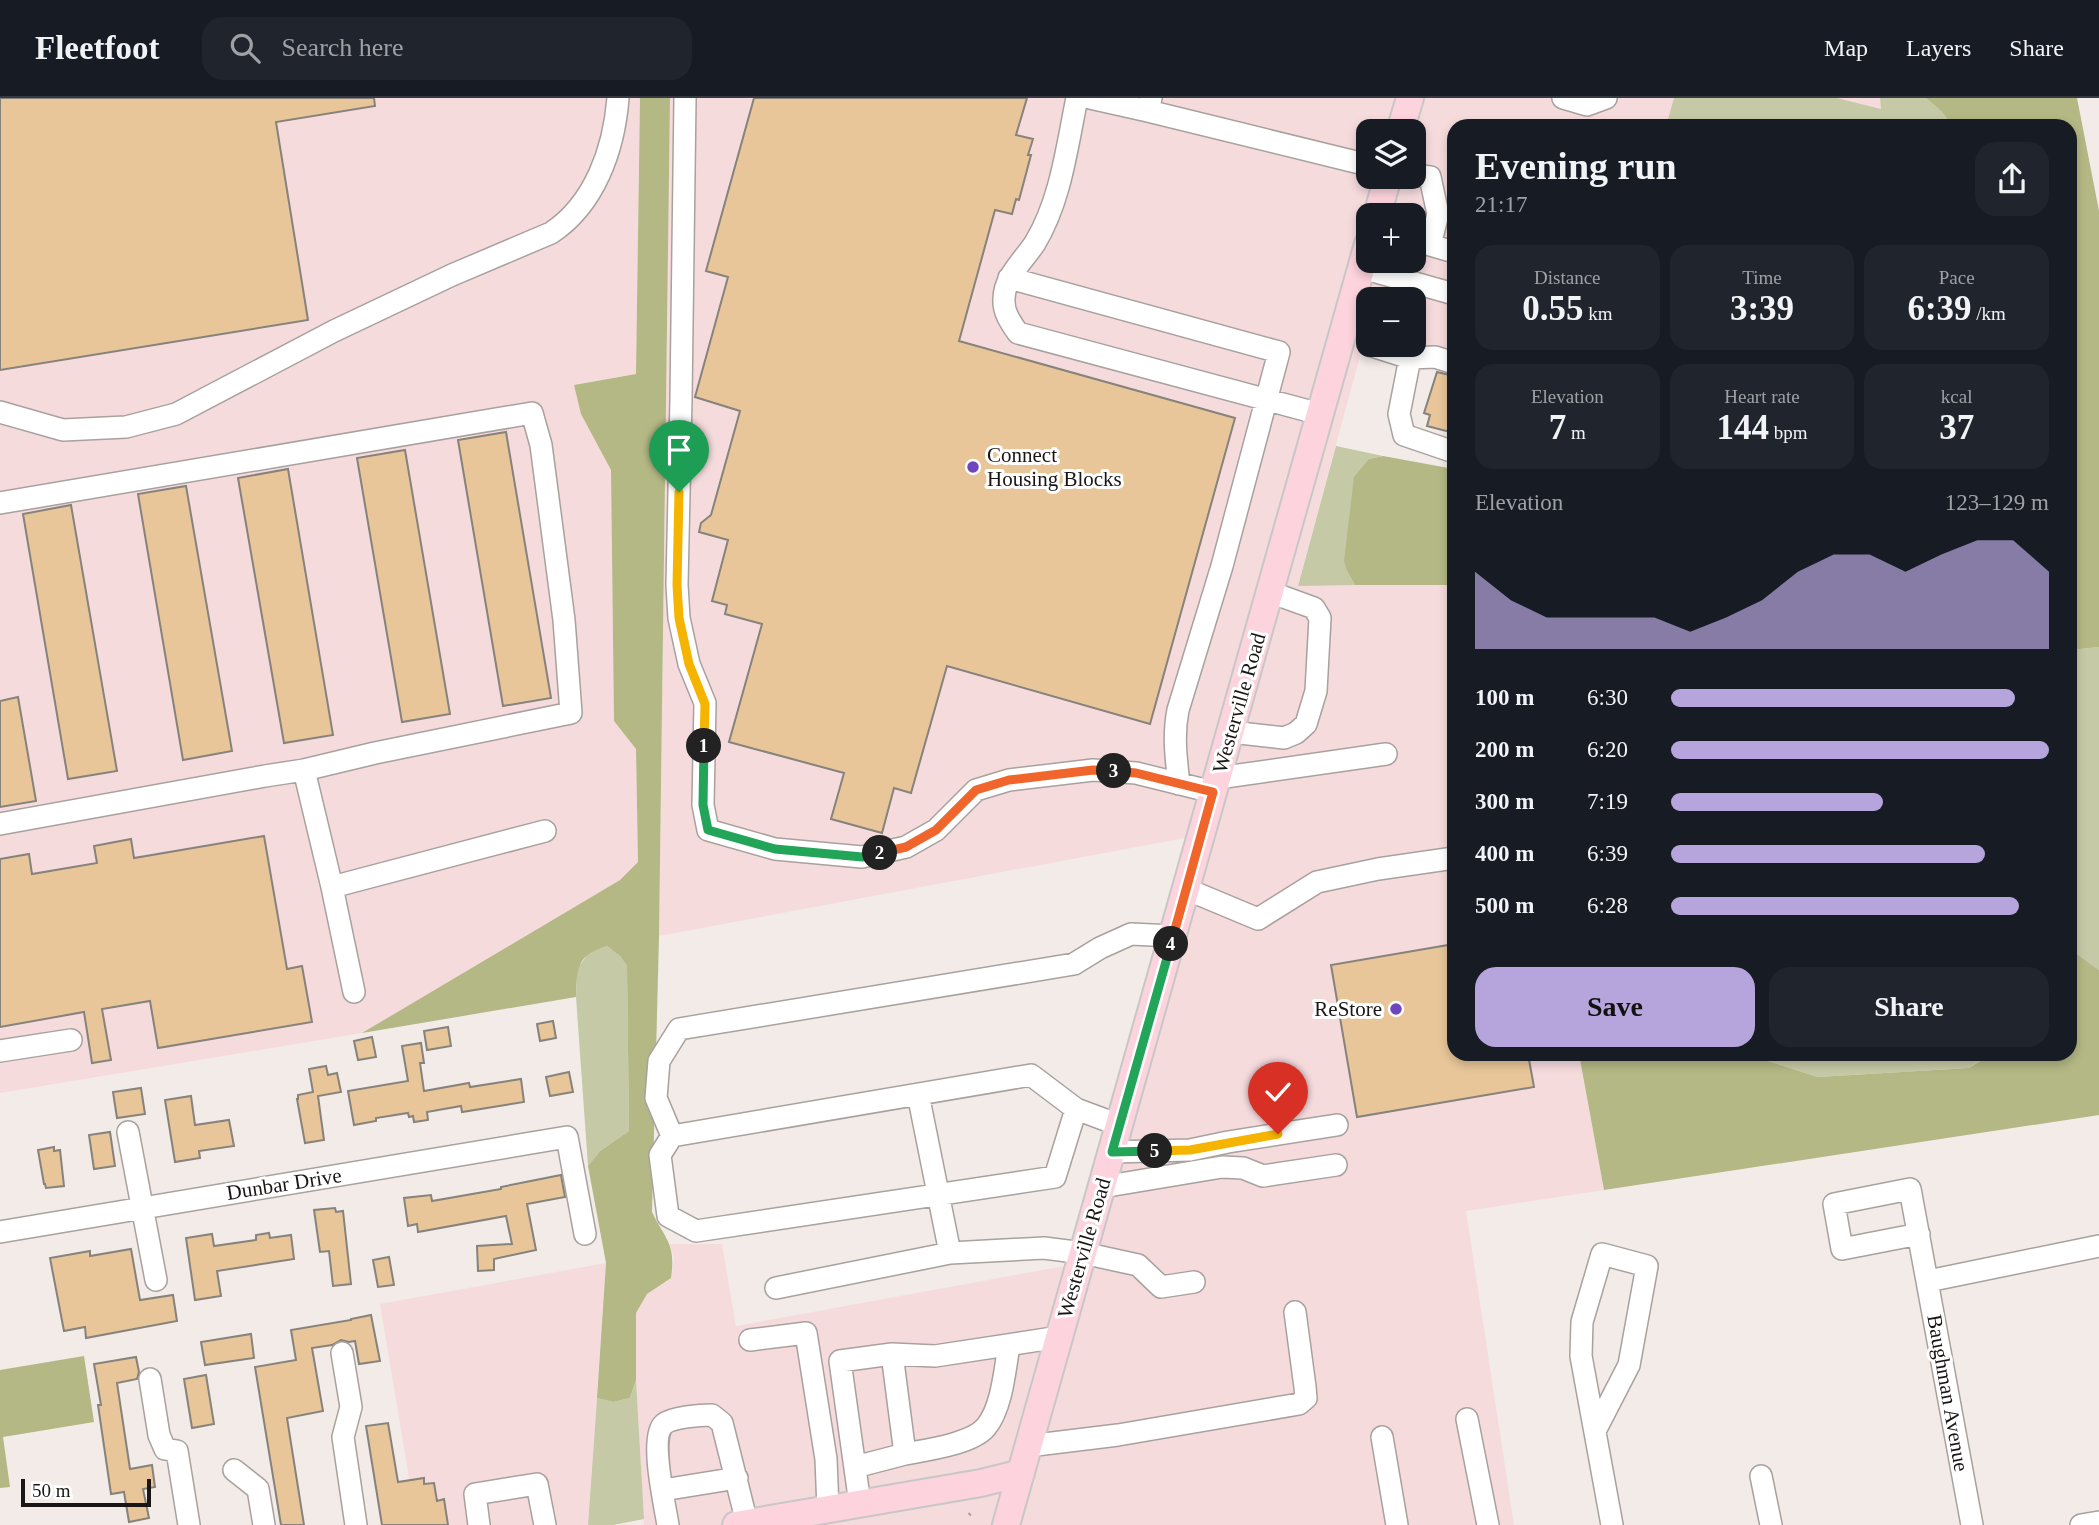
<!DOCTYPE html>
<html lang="en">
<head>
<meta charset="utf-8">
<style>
	:root { --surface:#171b24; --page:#20242c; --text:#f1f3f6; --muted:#9ea1a6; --line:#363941; --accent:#b6a5dc }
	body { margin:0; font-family:Georgia,serif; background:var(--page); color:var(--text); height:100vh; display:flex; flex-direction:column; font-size:26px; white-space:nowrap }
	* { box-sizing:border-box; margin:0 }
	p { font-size:23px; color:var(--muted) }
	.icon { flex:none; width:38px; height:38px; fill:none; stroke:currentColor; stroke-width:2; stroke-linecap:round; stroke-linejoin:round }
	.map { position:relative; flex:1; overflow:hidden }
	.drawer { position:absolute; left:1447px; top:21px; width:630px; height:942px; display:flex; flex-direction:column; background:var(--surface); border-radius:21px; box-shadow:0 4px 10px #0003 }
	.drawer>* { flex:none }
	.tools { position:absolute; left:1356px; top:21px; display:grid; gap:14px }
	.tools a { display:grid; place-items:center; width:70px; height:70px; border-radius:14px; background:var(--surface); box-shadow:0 4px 10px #0003; font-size:35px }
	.scale { position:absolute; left:21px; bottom:18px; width:130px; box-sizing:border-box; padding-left:7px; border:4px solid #191615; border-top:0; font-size:19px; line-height:24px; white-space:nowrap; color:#191615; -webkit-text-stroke:5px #fff; paint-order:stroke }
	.pin { position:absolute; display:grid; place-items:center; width:60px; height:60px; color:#fff; margin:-72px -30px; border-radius:50% 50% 50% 0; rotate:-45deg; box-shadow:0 0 7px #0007 }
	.pin .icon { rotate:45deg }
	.km { position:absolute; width:35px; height:35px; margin:-18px; border-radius:50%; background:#222; color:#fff; font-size:19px; line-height:35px; text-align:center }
	.round { display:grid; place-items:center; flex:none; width:74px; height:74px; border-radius:21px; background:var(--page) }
	.head { display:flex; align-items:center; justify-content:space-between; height:119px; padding:0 28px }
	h1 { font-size:38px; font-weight:700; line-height:52px }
	.stats { display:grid; grid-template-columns:repeat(3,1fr); gap:10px; height:119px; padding:7px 28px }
	.stats div { display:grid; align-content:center; border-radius:18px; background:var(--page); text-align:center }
	.stats b { font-size:35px; font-weight:700 }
	.stats small { font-size:19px; font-weight:400 }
	.stats p { font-size:19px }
	.chart { height:196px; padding:14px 28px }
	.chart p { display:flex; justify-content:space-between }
	.chart svg { width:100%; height:126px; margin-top:7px; fill:var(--accent); opacity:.7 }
	.action { display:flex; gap:14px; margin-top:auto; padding:14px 28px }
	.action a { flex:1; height:80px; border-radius:21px; background:var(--accent); color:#111; font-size:28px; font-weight:700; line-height:80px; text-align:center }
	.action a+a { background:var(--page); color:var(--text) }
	ul { padding:0 28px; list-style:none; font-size:23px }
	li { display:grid; grid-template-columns:112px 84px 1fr; align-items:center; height:52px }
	li i { height:18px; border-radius:9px; background:var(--accent) }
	header { display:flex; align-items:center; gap:42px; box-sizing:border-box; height:98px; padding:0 35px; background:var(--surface); border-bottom:2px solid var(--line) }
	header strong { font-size:33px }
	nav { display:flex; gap:38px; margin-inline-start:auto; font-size:24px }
	.search { width:490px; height:63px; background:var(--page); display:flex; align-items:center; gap:18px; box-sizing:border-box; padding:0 24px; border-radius:21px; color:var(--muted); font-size:26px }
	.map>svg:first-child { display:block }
</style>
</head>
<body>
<header>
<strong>Fleetfoot</strong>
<div class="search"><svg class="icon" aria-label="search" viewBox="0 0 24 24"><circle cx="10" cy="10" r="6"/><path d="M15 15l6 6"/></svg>Search here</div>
<nav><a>Map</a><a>Layers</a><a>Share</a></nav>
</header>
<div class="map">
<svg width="2099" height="1427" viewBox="0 0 2099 1427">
	<rect width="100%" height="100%" fill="#f2ebe7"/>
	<path fill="#f6dbdd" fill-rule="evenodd" d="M0,0h640l-4,276 -62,11 8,29 29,56 3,251 22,28 2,113 -18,18 -258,153 -362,60z
		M670,0h1004l-8,28h-212v228l-40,-10v-45h-46v35h-2l-68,251h156v469h125l25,136 -138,21 48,314h-870l-8,-145v-67l11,-19 24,-16 3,-19 -4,-15h52l14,82 345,-63 120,-428 -542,101zM1368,33h46v46h-46zM1368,117h46v46h-46z
		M1837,0h43l1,11z
		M606,1165l-18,262h-171l-37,-221z"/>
	<path fill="#c6c9a6" d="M1674,0h163l44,11 -1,-11h46l15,13 12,15h-287z
		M1336,348l47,10 -14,3 -22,112 8,14 -57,1z
		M2099,549v323l-29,-21v-299z
		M607,848l13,10 7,10 2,165 -29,20 -12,15 -12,-169 1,-28 14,-19z
		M1758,956h229l1,1 -19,13 -151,9 -50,-16z
		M636,1282l8,139 -31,6h-25l9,-127 16,4 17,-4z"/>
	<path fill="#b3b884" d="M640,0h30l-11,838 -7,276c14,29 24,31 19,66l-24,16 -11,19v67l-6,18 -17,4 -16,-4 9,-135 -18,-97 12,-15 29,-20 -2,-165 -7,-10 -13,-10c-31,9 -30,23 -31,51l-214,36 258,-153 18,-18 -2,-113 -22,-28 -3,-251 -30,-56 -7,-29 62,-11z
		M1926,0h151l22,113v436l-29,3v-524h-117l-12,-15z
		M1383,358l71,13v116h-99l-8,-14 -3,-10 10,-84 15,-18z
		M2070,851l29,21v145l-495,75 -25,-136h179l10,7 50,16 151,-9 19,-12 -1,-2h83z
		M84,1258l10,66 -91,15 7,50 -10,1v-118z"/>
	<path fill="#e8c69a" stroke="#86827c" stroke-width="2" d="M0,0h374l1,8 -99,16 32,198 -308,50z
		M754,0h273l-11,37 17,4 -5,16h3l-12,45 -3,-1 -4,15 -17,-4 -36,131 276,77 -85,306 -203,-58 -36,127 -17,-5 -12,45 -51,-14 13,-46 -115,-31 33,-118 -37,-10 2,-9 -15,-4 16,-61 -29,-8 2,-9 10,-8 29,-104 -45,-14 33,-120 -22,-6z
		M1437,274l17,4v57l-27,-7 3,-11 -6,-2z
		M506,334l45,266 -48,8 -45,-266z
		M405,352l45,264 -48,8 -45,-264z
		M288,371l45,266 -49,8 -46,-265z
		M186,388l46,265 -49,9 -45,-266z
		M71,407l46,266 -49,8 -45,-265z
		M18,599l18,104 -36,6v-106z
		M264,738l23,133 15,-3 10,56 -154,26 -8,-47 -48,8 9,51 -19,3 -8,-51 -84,15v-168l29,-5 3,20 65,-11 -3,-17 37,-7 3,19z
		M1454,846v110h74l6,33 -177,30 -26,-152z
		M553,923l3,17 -16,3 -3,-17z
		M448,929l3,19 -24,4 -3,-19z
		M372,939l4,20 -18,3 -4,-19z
		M421,945l3,20h-4l4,28 45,-8 1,4 51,-8 3,23 -62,10 -1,-6 -34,6 1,8 -14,2 -1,-6 -4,1 -1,-4 -32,5v3l-22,4 -6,-34 60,-10 -6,-35z
		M326,968l2,9 9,-2 4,19 -23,4 6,44 -19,3 -8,-44h1v-4l15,-3 -4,-23z
		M569,974l4,20 -23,4 -4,-19z
		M141,990l4,26 -28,4 -4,-26z
		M191,998l4,29 34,-5 5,26 -35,5 1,7 -25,4 -10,-62z
		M110,1034l5,34 -21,3 -5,-34z
		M54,1049v4l6,-1 4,36 -18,2 -1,-4h-1l-6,-34z
		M561,1077l4,22 -38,7 9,46 -42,9v11l-16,1 -1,-25 35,-2 -6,-28 -88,16 -1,-8 -9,2 -4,-28 27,-3 1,6 69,-12v-2z
		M335,1110l1,4 7,-1 8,73 -18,2 -4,-35 -9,1 -6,-42z
		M269,1135l1,5 21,-3 3,24 -77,12 4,25 -26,4 -9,-62 26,-4 2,12 42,-6v-5z
		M131,1151l9,51 33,-5 4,26 -91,17 -1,-11 -21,4 -14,-73 40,-7v5z
		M389,1159l5,28 -16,2 -5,-27z
		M371,1217l9,46 -21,3 -4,-23 -6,1 -8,-2 -9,5 -20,3 11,63 -36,7 17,107h-23l-26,-158 41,-7 -5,-30 60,-10v-1z
		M251,1236l3,24 -49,7 -4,-23z
		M136,1259l3,15 -2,7 -20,4 13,86 22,-4 3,22 -12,2 6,29 -20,4 -5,-30 -13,2 -13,-89h3l-7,-41z
		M206,1277l8,49 -22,4 -8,-49z
		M388,1325l10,59 26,-4v6l10,-1 3,18 7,-2 4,26h-66l-16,-99z"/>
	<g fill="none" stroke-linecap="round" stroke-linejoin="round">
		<defs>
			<path id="minor" d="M685,0l-4,301 -4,186 2,33 10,46 16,39 -2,102 5,25 67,19 87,8 44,-10 30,-17 40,-40 33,-10 84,-10 43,3 77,19
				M1077,0c-10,48 -16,102 -42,145 -11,17 -31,34 -31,56 -1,13 7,24 14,34l302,81
				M1090,0l58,13
				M1151,0l-3,13 220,54
				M1563,0l24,7 19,-7
				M1414,77l16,2 8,37 -8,31 24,7
				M1362,170l92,26
				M1009,180l270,74 -57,214 -44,144c-5,25 -2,48 1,74
				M1369,247l41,13 25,-1 19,6
				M1410,260l-11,56 5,21 50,17
				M0,314l63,18 63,-3 50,-13 158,-83 118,-56 99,-42c44,-29 63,-84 67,-135
				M0,405l532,-90 9,32 23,175 7,93 -196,40 -71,17 -39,6 -265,48
				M1231,634l53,6 12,-5 10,-9 10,-33 4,-73 -6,-10 -44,-16
				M304,672l28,117 22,105
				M1218,680l168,-24
				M332,789l213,-56
				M1186,791l72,30 59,-37 61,-13 76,-11
				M0,953l71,-11
				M918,996l32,159 94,-5 39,5 55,12 23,22 33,-5
				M1119,1027l-43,-16 -45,-34 -359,61 -16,-38 3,-37 20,-32 395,-65 26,-16 31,-14 42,2
				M128,1034l28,148
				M672,1038l-12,19 8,61 28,15 359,-54 21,-68
				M1112,1054l78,-2 38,-8 109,-17
				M1102,1089l120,-20 21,1 20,8 73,-11
				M0,1134l567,-95 18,97
				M1919,1136l-77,15 -8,-45 76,-15 62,336
				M1928,1183l171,-35
				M776,1190l174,-35
				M750,1242l56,-7 20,126 2,50
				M342,1255l9,54 -8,30 13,88
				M150,1281l9,56 6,14 12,2 12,74
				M1467,1321l21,106
				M1595,1333l34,-66 18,-99 -45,-12 -20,68 -1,34 31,169
				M1382,1339l15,88
				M1028,1348l90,-11 181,-31 7,-6 -1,-11 -10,-75
				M905,1356c21,-4 67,-10 81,-27 16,-19 19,-58 23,-82
				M855,1369l50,-13 -13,-100
				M234,1372l24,19 6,36
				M1761,1378l10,49
				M663,1392l74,-12
				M860,1406l-20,-143 52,-7 43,2 124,-19
				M479,1427l-4,-31 62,-10 8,41
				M668,1427c-3,-19 -19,-89 -4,-101 9,-7 36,-9 48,-9l10,8 25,100
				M2081,1427l18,-3"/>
			<path id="major" d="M1400,33l10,-33
				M1377,117l11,-38
				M736,1427l245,-42 40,-10
				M1006,1427l362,-1281"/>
		</defs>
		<use href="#minor" stroke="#a8a19e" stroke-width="24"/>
		<use href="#major" stroke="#c8c7c7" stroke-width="30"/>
		<path stroke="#a8a29f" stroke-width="3.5" stroke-dasharray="2 5" stroke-linecap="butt" d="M969,1417l2,-2"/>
		<use href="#minor" stroke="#fff" stroke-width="21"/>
		<use href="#major" stroke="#fdd3dd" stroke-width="26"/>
	</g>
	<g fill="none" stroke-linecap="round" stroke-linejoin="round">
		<defs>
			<path id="split-1" d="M679,394l-2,93 2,33 10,46 16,40 -1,42"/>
			<path id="split-2" d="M704,648l-1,59 5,25 67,19 87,8 18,-4"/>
			<path id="split-3" d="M880,755l26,-6 30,-17 40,-40 33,-10 84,-10 21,1"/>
			<path id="split-4" d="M1114,673l22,2 77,19 -42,152"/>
			<path id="split-5" d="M1155,1053l-43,1 59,-208"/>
			<path id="split-6" d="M1155,1053l35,-1 88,-16"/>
		</defs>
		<use href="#split-1" stroke="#fff" stroke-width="14"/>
		<use href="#split-2" stroke="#fff" stroke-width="14"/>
		<use href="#split-3" stroke="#fff" stroke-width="14"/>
		<use href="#split-4" stroke="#fff" stroke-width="14"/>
		<use href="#split-5" stroke="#fff" stroke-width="14"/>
		<use href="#split-6" stroke="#fff" stroke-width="14"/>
		<use href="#split-1" stroke="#f5b400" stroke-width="9"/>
		<use href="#split-2" stroke="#22a559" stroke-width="9"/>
		<use href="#split-3" stroke="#f0652b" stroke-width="9"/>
		<use href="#split-4" stroke="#f0652b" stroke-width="9"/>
		<use href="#split-5" stroke="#22a559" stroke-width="9"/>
		<use href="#split-6" stroke="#f5b400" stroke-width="9"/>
	</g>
	<g fill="#6e45bd" stroke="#fff" stroke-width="2.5">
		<circle cx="973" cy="369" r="7"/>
		<circle cx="1396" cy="911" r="7"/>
	</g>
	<g text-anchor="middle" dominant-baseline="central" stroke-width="6" stroke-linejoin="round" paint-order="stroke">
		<g font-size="21" fill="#191615" stroke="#fff" text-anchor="start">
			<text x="987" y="357">Connect<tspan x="987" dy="24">Housing Blocks</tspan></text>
			<text x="1382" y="911" text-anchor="end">ReStore</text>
		</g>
		<g font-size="21" fill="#191615" stroke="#fff">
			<text transform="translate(1239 605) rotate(-74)">Westerville Road</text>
			<text transform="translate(284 1086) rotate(-9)">Dunbar Drive</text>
			<text transform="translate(1084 1150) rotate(-74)">Westerville Road</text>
			<text transform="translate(1948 1295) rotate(80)">Baughman Avenue</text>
		</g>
	</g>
</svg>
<div class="tools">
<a><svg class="icon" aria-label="layers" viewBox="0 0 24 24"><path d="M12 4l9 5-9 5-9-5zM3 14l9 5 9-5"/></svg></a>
<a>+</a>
<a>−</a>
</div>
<div class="scale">50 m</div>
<div class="pin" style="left:679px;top:394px;background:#1e9e55"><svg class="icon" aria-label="arrive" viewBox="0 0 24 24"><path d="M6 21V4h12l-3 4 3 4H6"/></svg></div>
<div class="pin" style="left:1278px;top:1036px;background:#d93025"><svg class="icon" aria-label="check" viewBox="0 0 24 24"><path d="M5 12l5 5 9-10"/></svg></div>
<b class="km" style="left:704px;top:648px">1</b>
<b class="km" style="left:880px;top:755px">2</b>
<b class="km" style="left:1114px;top:673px">3</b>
<b class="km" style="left:1171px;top:846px">4</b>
<b class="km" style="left:1155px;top:1053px">5</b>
<section class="drawer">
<div class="head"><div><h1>Evening run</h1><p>21:17</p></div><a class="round"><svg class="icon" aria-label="share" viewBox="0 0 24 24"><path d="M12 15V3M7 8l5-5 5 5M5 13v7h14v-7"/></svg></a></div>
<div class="stats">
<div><p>Distance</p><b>0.55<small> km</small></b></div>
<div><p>Time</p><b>3:39</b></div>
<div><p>Pace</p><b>6:39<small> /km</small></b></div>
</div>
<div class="stats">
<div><p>Elevation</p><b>7<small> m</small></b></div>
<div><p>Heart rate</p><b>144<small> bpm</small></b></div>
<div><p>kcal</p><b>37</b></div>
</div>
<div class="chart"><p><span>Elevation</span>123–129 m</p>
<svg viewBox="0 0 160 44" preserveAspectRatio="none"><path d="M0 44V17L10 27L20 33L30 33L40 33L50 33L60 38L70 33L80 27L90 17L100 11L110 11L120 17L130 11L140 6L150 6L160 17V44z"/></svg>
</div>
<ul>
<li><b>100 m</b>6:30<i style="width:91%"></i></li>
<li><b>200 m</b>6:20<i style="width:100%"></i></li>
<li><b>300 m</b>7:19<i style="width:56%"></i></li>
<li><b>400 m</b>6:39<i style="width:83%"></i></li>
<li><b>500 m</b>6:28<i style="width:92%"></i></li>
</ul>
<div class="action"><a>Save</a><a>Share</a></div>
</section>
</div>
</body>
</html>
